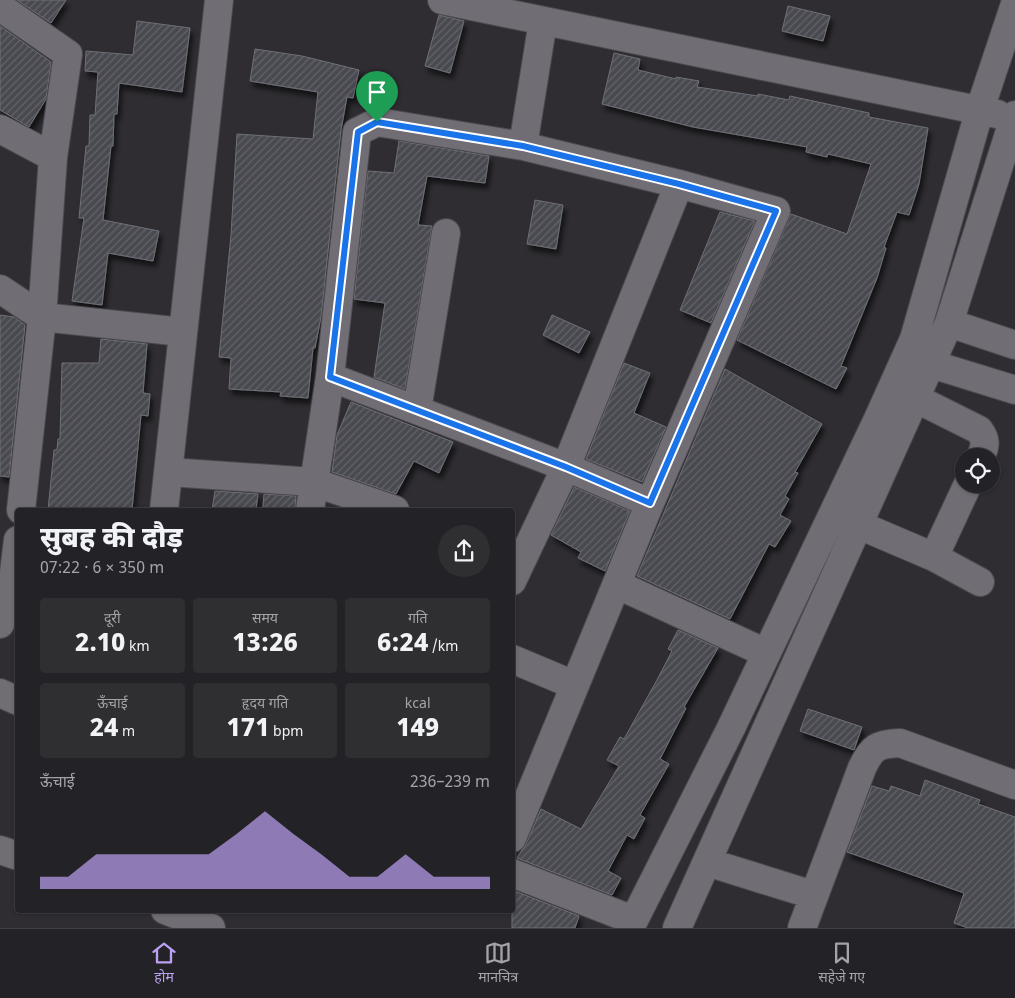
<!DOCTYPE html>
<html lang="hi">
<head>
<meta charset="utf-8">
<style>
	:root { --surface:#232226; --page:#2f2f32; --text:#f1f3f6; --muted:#a3a4a7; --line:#403f43; --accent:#bca0f2 }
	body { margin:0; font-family:Georgia,"Noto Sans Devanagari",serif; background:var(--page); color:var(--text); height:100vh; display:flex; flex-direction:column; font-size:19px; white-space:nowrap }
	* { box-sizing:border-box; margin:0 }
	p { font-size:16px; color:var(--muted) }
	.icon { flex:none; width:28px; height:28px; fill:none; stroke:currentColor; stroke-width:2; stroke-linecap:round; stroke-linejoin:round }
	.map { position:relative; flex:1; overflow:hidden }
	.side { position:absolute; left:15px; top:508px; width:500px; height:405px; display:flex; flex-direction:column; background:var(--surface); border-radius:5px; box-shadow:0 1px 4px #0004,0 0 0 1px var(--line) }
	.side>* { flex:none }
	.buttons { position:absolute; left:955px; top:448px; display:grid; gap:10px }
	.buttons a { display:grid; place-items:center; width:45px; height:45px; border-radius:50%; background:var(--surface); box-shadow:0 1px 4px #0004,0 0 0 1px var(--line); font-size:25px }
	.pin { position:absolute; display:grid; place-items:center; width:42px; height:42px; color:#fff; margin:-51px -21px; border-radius:50% 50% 50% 0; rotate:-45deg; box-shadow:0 0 5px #0007 }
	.pin .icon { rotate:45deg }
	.round { display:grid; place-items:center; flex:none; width:52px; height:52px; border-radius:26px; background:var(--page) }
	.headline { display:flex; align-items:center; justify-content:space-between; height:85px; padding:0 25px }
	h1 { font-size:28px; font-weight:800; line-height:38px }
	.metrics { display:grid; grid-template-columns:repeat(3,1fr); gap:8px; height:85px; padding:5px 25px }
	.metrics div { display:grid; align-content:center; border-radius:5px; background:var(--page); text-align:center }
	.metrics b { font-size:25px; font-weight:800 }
	.metrics small { font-size:14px; font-weight:400 }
	.metrics p { font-size:14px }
	.chart { height:140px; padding:10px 25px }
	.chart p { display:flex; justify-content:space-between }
	.chart svg { width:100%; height:90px; margin-top:5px; fill:var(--accent); opacity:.7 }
	.tabs { display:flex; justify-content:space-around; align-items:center; height:70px; border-top:1px solid var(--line); background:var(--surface); font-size:14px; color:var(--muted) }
	.tabs a { display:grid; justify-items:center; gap:2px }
	.tabs .on { color:var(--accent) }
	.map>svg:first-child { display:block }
</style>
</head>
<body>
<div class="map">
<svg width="1015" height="928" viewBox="0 0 1015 928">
	<defs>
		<pattern id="building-hatch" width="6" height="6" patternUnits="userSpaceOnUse" patternTransform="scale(1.25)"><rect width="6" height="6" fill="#484950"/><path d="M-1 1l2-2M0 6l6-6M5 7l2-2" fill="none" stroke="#63646a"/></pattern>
		<filter id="shadow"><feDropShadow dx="3" dy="5.5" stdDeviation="2.5" flood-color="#0009"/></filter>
	</defs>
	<rect width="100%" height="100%" fill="#2f2d32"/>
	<path fill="url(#building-hatch)" stroke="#6f7077" filter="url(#shadow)" d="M17,0h49l-15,23z
		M788,6l42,10 -7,25 -41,-10z
		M439,15l25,6 -14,52 -25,-7z
		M137,21l53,7 -8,64 -63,-9 -2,31h-3l-1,32h-2l-8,74 56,11 -6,30 -45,-8 -6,52 -30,-4 12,-83h-5l7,-72h3l1,-31h5l3,-43 -13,-1 1,-20 47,4z
		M0,26l51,36 -5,37 -17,28 -29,-17z
		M255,49l47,7 57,14 -6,28 -6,-1 -6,33 -20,187 -6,31h-2l-5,50 -28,-2 1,-4 -52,-3 2,-31 -12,-1 12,-122 6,-101 76,5 5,-47 -68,-11z
		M614,53l26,6 -2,11 38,9v-2l23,4 -2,6 61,9v-2l31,6 1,-4 79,17v4l59,11 -9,56 -10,31 -12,-3 -13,35 2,1 -9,30 -36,88 6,2 -11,21 -99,-49 54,-126 56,20 24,-70 -43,-10 -1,3 -21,-5 1,-5 -22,-4 -92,-16 -91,-23z
		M399,141l90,15 -4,27 -58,-7 -9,49 14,1 -27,163 -31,-12 11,-74 -31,-4 14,-128 26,2z
		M535,200l28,5 -7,44 -29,-5z
		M720,212l35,9 -44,102 -31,-13z
		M0,315l14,2 11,8 -16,152 -9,-1z
		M552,315l38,17 -11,21 -36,-18z
		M101,339l46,5 -4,49 7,1 -2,22 -7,-1 -9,95h-84l6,-60h3l1,-11h2l2,-76h37z
		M624,363l26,10 -16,40 32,14 -24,55 -56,-23z
		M725,369l97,55 -27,48 3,1 -13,23 4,3 -9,16 11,6 -16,26 -6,-3 -39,75 -93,-43z
		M351,402l102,40 -14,31 -25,-12 -18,33 -64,-22 5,-37z
		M574,487l56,24 -25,60 -27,-13 3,-6 -30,-17z
		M215,491l43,3 -2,16h-44z
		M264,494l32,2 -1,14 -32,-3z
		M678,630l40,18 -34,59 2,1 -26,51 9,5 -29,51 5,3 -11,21 -7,-4 -19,36 13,7 -9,17 -95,-37 9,-14 15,-35 40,20 38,-63 -12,-6 13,-23 4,2 33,-59 15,-29 -4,-2z
		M808,709l54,18 -8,23 -54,-19z
		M925,780l55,20 -2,4 37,13v111h-47l-14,-5 10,-30 -117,-41 25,-66 17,5 2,-5 29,10z
		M512,890l67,26 -4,12h-63z"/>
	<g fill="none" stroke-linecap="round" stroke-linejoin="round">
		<defs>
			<path id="minor" d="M442,0l555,114
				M0,7l68,47 -15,103 -11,160 -21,193
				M0,129l53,28
				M523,146l20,-125
				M0,289l42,28 141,15
				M949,323l66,22
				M931,364l84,26
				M330,377l236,90 84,36
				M915,398l64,32c7,9 7,15 2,26
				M417,410l29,-177
				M169,472l144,10 82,28
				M164,510l55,-510
				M310,510l20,-133 27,-245 20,-10 146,24 156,38 97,27 -126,292 -138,335
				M859,525l75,32 46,25
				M934,557l34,-73
				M512,581l54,-114 113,-283
				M618,585l148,68
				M0,624l12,-35 6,-49
				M512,659l62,26
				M0,693l18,8
				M0,850l18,6
				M707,862l106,33
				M512,873l121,47
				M165,910l46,18
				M630,928l101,-200 147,-309 36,-80 66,-230 35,-105
				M677,928l272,-605 66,-208
				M802,928l60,-160c10,-21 15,-24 38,-25l115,42"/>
		</defs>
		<use href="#minor" stroke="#4c4a4f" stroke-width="30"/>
		<use href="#minor" stroke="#706e74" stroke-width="28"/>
	</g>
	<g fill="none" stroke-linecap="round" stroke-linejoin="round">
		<defs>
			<path id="route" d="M377,122l146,24 156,38 97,27 -126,292 -84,-36 -236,-90 28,-245z"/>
		</defs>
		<use href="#route" stroke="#fff" stroke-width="10"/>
		<use href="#route" stroke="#1a73e8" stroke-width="6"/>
	</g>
</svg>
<div class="buttons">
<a><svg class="icon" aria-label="locate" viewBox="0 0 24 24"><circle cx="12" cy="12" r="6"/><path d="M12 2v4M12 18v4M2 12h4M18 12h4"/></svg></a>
</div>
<div class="pin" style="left:377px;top:122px;background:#1e9e55"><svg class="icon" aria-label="arrive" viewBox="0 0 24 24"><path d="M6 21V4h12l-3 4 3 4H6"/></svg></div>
<section class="side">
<div class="headline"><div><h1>सुबह की दौड़</h1><p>07:22 · 6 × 350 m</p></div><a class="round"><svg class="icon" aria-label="share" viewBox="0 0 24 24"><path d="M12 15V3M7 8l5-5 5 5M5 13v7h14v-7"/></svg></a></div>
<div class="metrics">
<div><p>दूरी</p><b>2.10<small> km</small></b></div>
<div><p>समय</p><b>13:26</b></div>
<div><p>गति</p><b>6:24<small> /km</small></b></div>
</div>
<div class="metrics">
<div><p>ऊँचाई</p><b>24<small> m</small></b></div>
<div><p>हृदय गति</p><b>171<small> bpm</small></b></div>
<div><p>kcal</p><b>149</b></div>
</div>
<div class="chart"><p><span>ऊँचाई</span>236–239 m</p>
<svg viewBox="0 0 160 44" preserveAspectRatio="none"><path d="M0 44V38L10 38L20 27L30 27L40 27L50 27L60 27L70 17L80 6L90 17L100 27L110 38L120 38L130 27L140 38L150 38L160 38V44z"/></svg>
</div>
</section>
</div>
<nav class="tabs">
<a class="on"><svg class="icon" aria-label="home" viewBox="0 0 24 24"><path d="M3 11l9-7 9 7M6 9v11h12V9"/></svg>होम</a>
<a><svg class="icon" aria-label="map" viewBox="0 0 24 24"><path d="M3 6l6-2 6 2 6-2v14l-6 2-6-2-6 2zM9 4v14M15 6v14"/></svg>मानचित्र</a>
<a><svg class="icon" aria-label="saved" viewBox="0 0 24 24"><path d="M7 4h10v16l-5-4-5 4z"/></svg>सहेजे गए</a>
</nav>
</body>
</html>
